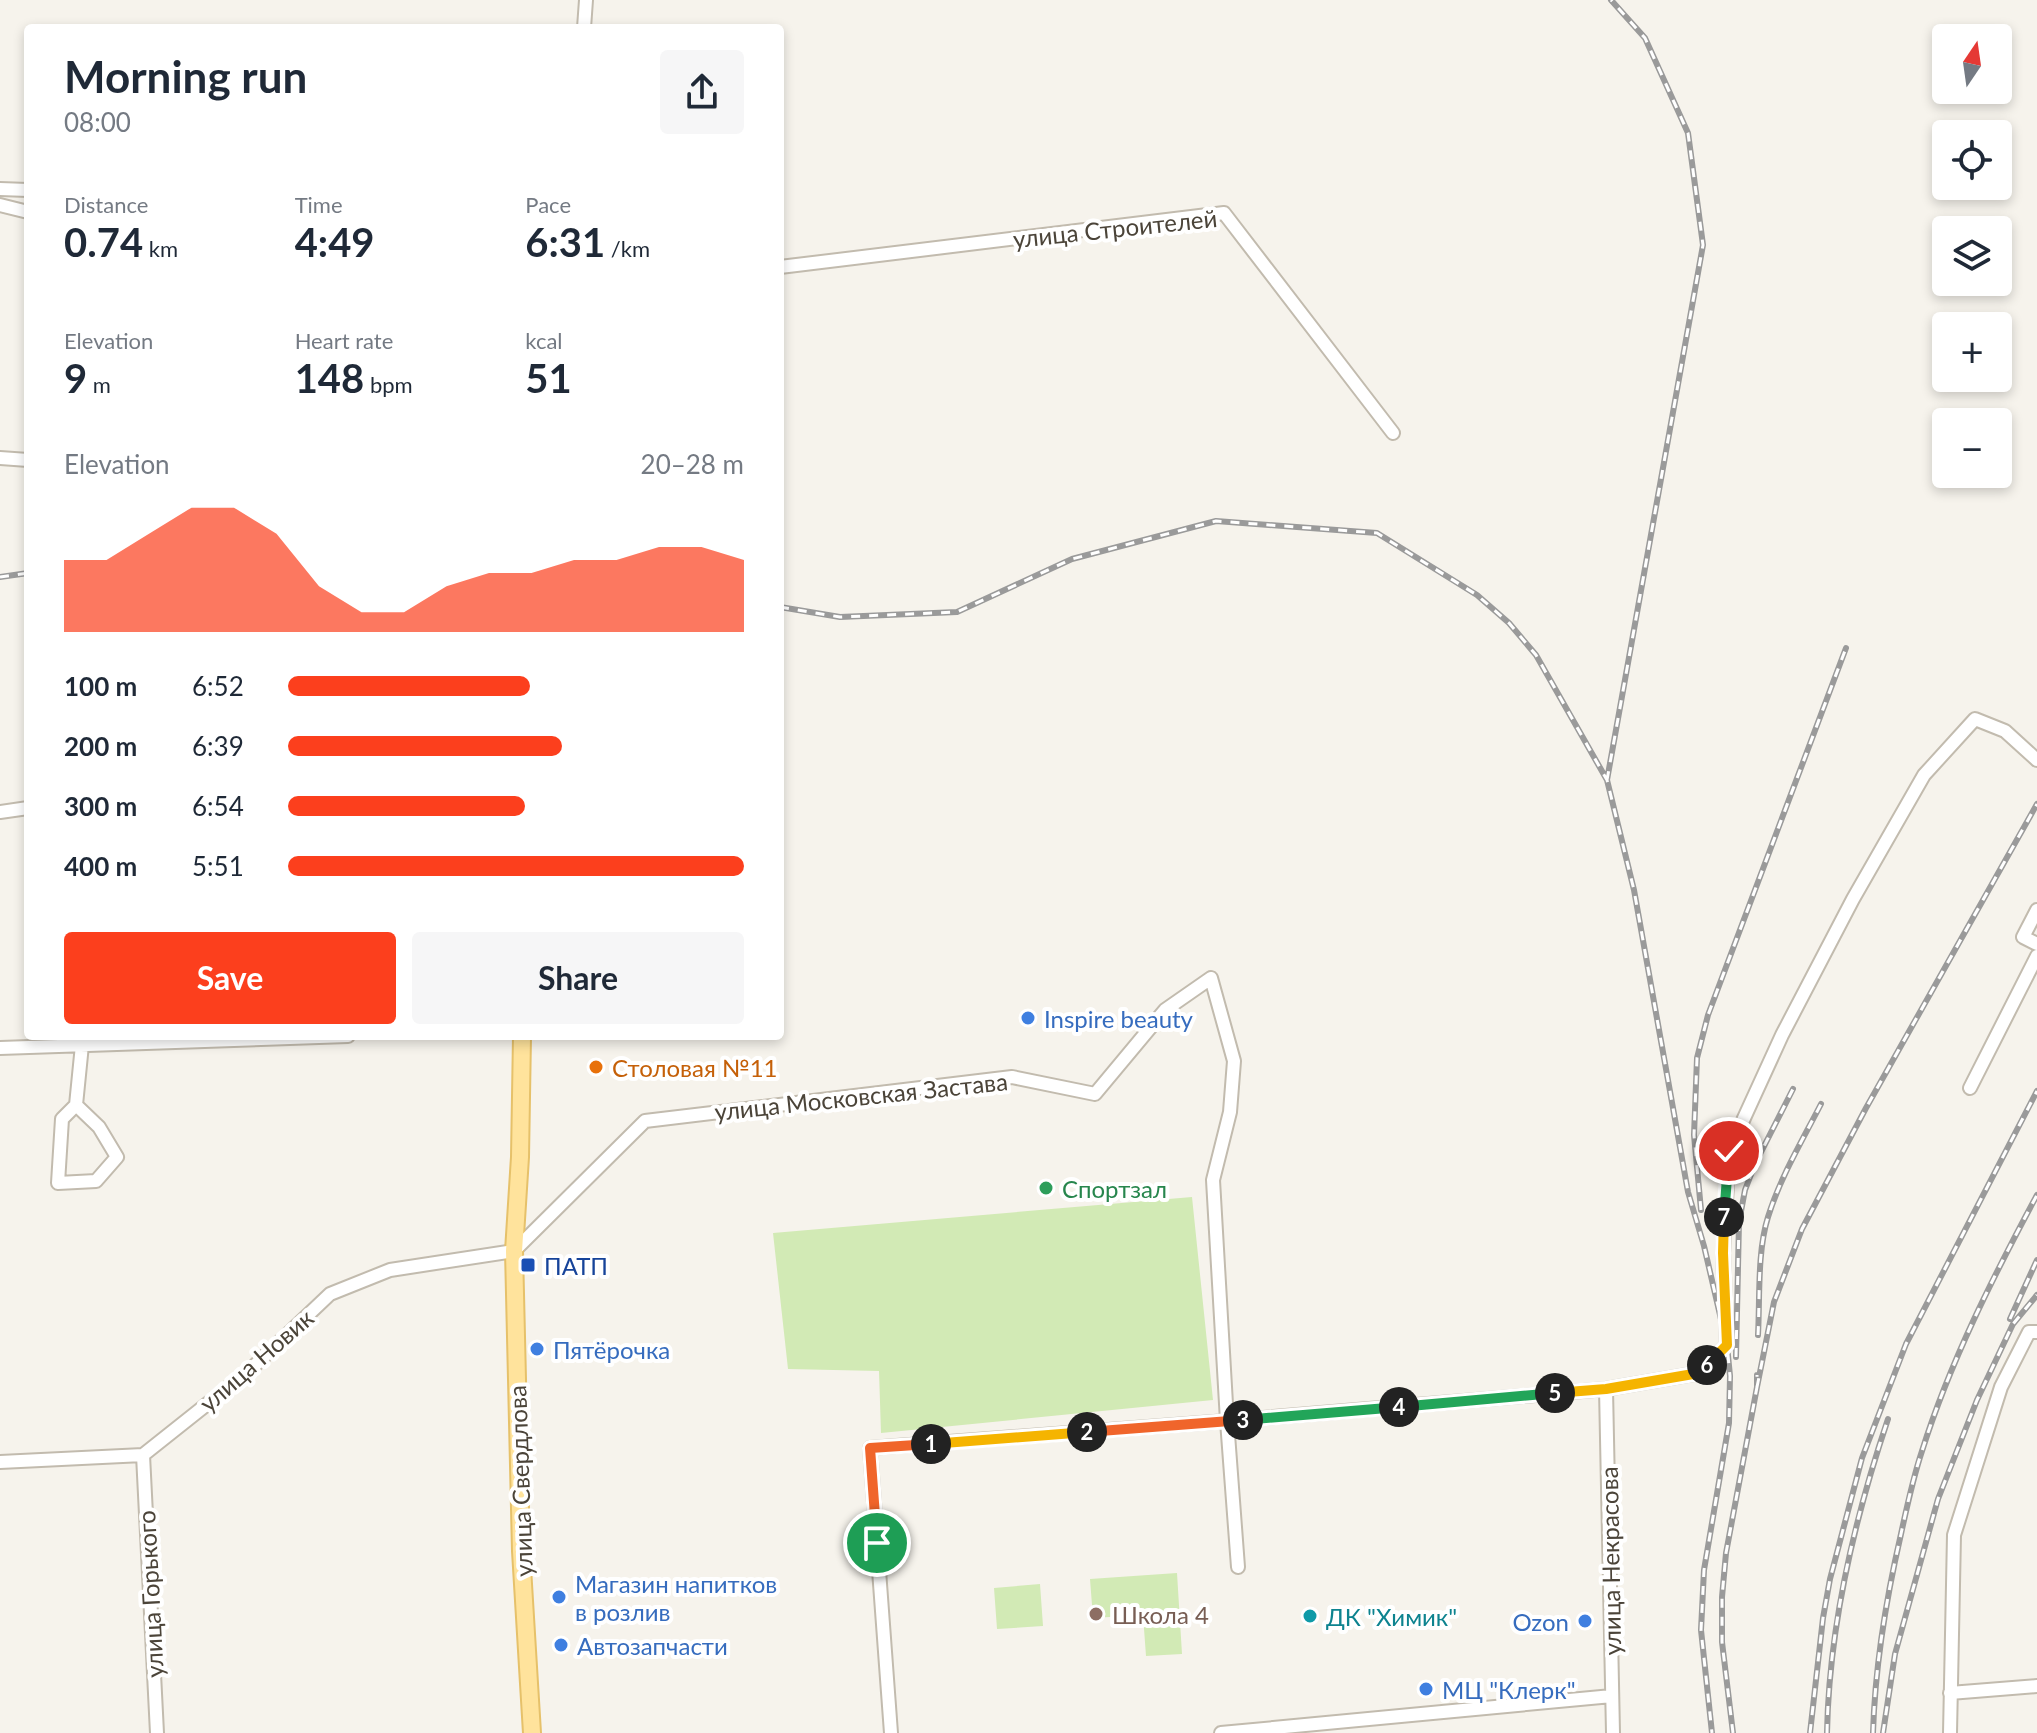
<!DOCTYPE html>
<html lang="en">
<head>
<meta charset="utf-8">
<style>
	:root { --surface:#fff; --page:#f6f6f7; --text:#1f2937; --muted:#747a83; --accent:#fc3f1d }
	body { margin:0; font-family:Lato,sans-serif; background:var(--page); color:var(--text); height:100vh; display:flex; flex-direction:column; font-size:30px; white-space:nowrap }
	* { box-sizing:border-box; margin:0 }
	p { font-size:26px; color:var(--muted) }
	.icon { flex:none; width:44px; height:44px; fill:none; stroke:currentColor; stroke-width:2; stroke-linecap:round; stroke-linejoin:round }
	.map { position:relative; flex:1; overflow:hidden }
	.panel { position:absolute; left:24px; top:24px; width:760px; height:1016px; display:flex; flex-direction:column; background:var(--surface); border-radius:8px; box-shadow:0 4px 12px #0003 }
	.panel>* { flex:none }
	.needle { width:52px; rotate:13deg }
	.buttons { position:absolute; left:1932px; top:24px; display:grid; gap:16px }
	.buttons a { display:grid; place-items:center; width:80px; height:80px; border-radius:8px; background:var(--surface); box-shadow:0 4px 12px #0003; font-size:40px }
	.pin { position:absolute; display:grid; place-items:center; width:68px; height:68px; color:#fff; margin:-34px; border:4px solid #fff; border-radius:50%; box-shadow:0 2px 8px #0007 }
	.km { position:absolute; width:40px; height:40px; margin:-20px; border-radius:50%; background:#222; color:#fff; font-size:22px; line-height:40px; text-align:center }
	.round { display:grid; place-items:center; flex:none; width:84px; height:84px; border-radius:8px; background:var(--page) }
	.summary { display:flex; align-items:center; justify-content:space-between; height:136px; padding:0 40px }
	h1 { font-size:44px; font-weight:700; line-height:60px }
	.metrics { display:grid; grid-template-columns:repeat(3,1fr); gap:12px; height:136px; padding:8px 40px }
	.metrics div { display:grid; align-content:center }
	.metrics b { font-size:40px; font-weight:700 }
	.metrics small { font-size:22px; font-weight:400 }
	.metrics p { font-size:22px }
	.chart { height:224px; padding:16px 40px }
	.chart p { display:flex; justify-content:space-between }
	.chart svg { width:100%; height:144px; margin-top:8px; fill:var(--accent); opacity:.7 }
	.button { display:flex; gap:16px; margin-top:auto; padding:16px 40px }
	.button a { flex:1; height:92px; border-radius:8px; background:var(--accent); color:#fff; font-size:32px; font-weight:700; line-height:92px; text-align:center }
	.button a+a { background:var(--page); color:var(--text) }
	ul { padding:0 40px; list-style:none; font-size:26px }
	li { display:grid; grid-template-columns:128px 96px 1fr; align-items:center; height:60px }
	li i { height:20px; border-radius:10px; background:var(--accent) }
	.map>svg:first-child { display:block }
</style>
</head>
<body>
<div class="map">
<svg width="2037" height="1733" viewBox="0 0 2037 1733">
	<rect width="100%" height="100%" fill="#f6f3ec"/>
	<path fill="#d2eab5" d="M1192,1197l21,203 -332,33 -2,-62 -91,-2 -15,-136z
		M1177,1573l5,81 -36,2 -3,-41 -50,3 -3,-39z
		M1040,1584l3,42 -46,3 -3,-41z"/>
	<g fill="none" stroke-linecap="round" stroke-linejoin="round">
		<defs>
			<path id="minor" d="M584,28l2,-28
				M0,189l28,1
				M0,205l28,7
				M780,267l444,-54 169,220
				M0,458l28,2
				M0,812l28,-4
				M2037,910l-14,27 14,7
				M0,1048l348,-12
				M1970,1088l67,-132
				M76,1105l-14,14 -4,64 38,-2 21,-24 -18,-30 -23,-22 6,-60
				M1606,1389l7,344
				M143,1455l14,278
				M0,1462l143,-7 107,-85 80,-76 60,-24 124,-19 131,-130 367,-44 83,17 70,-84 46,-32 23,83 -4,51 -17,68 14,241 11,146
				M1950,1693l87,-7
				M891,1733l-21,-285 357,-27 379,-32 93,-16 28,-28 -4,-92 6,-102 53,-116 71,-136 71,-124 51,-56 30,12 32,29
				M1221,1733l391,-37
				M1950,1733l4,-198 47,-148 28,-55h8"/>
			<path id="major" d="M522,1036l-2,121 -6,94 7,300 11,182"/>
		</defs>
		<use href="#minor" stroke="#c2bbae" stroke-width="16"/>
		<use href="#major" stroke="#e6c16a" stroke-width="20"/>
		<use href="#minor" stroke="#fff" stroke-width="12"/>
		<use href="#major" stroke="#ffe39c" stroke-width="16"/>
		<defs>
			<path id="rail" d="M0,577l28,-4
				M780,607l60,10 117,-5 115,-53 144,-38 161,12 100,62 32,28 27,32 71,125 27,110 54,302 16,54 23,99 3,31 -1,47 -25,147 -3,60 11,103
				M1607,780l96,-535 -15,-112 -43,-95 -34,-38
				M1701,1210l-7,-75 3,-77 11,-43 138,-367
				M2010,1319l27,-59
				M1758,1335c2,-36 -1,-83 10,-118 12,-39 34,-76 53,-113
				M1736,1357l3,-135 6,-32 10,-26 38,-75
				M1757,1387l17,-85 28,-73 64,-121 171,-304
				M1733,1733l-11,-91v-45l4,-44 31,-166v-12
				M1810,1733l13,-115 7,-39 32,-121 44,-114 131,-253
				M1827,1733c2,-107 27,-213 61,-314
				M1873,1733c2,-67 13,-134 28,-199 6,-28 12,-56 21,-83 28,-89 71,-174 115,-256
				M1883,1733l12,-79 43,-155 39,-99 36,-76 24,-29"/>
		</defs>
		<use href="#rail" stroke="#9a9a9a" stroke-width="6"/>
		<use href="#rail" stroke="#fff" stroke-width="3" stroke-dasharray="9" stroke-linecap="butt"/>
	</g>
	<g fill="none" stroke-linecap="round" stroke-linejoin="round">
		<defs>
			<path id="split-1" d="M877,1543l-7,-95 61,-4"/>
			<path id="split-2" d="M931,1444l156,-12"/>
			<path id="split-3" d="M1087,1432l156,-12"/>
			<path id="split-4" d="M1243,1420l156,-13"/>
			<path id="split-5" d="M1399,1407l156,-14"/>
			<path id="split-6" d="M1555,1393l51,-4 93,-16 8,-8"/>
			<path id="split-7" d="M1707,1365l20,-20 -4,-92 1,-36"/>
			<path id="split-8" d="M1724,1217l5,-66"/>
		</defs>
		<use href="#split-1" stroke="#fff" stroke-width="16"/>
		<use href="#split-2" stroke="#fff" stroke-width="16"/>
		<use href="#split-3" stroke="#fff" stroke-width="16"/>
		<use href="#split-4" stroke="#fff" stroke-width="16"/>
		<use href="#split-5" stroke="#fff" stroke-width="16"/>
		<use href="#split-6" stroke="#fff" stroke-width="16"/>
		<use href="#split-7" stroke="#fff" stroke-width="16"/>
		<use href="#split-8" stroke="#fff" stroke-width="16"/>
		<use href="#split-1" stroke="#f0652b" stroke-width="10"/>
		<use href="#split-2" stroke="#f5b400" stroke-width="10"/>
		<use href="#split-3" stroke="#f0652b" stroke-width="10"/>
		<use href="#split-4" stroke="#22a559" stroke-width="10"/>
		<use href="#split-5" stroke="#22a559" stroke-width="10"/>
		<use href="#split-6" stroke="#f5b400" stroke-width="10"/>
		<use href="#split-7" stroke="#f5b400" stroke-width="10"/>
		<use href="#split-8" stroke="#22a559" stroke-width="10"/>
	</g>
	<g fill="#3f7fe0" stroke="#fff" stroke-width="3">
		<circle cx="1028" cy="1018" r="8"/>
		<circle cx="537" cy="1349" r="8"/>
		<circle cx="559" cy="1597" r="8"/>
		<circle cx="1585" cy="1621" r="8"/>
		<circle cx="561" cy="1645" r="8"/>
		<circle cx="1426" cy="1689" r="8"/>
	</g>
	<circle fill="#e8710a" stroke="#fff" stroke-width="3" cx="596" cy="1067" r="8"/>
	<circle fill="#2e9e5b" stroke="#fff" stroke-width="3" cx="1046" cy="1188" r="8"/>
	<rect fill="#1a4fb4" stroke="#fff" stroke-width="3" x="520" y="1257" width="16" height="16" rx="4"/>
	<circle fill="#8d6e63" stroke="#fff" stroke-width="3" cx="1096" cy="1614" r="8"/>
	<circle fill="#0f9aa8" stroke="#fff" stroke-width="3" cx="1310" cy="1616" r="8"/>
	<g text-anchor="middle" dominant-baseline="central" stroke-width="8" stroke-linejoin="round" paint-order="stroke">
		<g font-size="24" fill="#4b4439" stroke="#fff">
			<text transform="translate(1115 228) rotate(-6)">улица Строителей</text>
			<text transform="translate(861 1096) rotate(-6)">улица Московская Застава</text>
			<text transform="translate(256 1360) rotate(-41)">улица Новик</text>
			<text transform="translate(520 1481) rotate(-92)">улица Свердлова</text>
			<text transform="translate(1610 1561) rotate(-91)">улица Некрасова</text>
			<text transform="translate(150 1594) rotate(-93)">улица Горького</text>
		</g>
		<g font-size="24" fill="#366cbe" stroke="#fff" text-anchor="start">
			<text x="1044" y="1018">Inspire beauty</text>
			<text x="553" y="1349">Пятёрочка</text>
			<text x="575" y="1583">Магазин напитков<tspan x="575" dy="28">в розлив</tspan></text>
			<text x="1569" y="1621" text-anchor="end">Ozon</text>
			<text x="577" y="1645">Автозапчасти</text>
			<text x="1442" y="1689">МЦ "Клерк"</text>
		</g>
		<g font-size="24" fill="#c56008" stroke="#fff" text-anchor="start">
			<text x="612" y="1067">Столовая №11</text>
		</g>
		<g font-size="24" fill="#27864d" stroke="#fff" text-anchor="start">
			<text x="1062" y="1188">Спортзал</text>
		</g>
		<g font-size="24" fill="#164399" stroke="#fff" text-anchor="start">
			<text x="544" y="1265">ПАТП</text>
		</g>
		<g font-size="24" fill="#785e54" stroke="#fff" text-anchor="start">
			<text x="1112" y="1614">Школа 4</text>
		</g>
		<g font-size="24" fill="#0d838f" stroke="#fff" text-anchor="start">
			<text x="1326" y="1616">ДК "Химик"</text>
		</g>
	</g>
</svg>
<div class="buttons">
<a><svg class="needle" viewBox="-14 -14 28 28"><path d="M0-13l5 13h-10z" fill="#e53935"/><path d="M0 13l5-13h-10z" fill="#747a83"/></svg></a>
<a><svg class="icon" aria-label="locate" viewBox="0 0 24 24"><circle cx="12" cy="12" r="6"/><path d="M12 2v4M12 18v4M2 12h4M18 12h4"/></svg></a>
<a><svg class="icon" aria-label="layers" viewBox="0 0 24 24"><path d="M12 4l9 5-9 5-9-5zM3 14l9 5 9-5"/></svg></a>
<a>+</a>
<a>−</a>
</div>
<div class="pin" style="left:877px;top:1543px;background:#1e9e55"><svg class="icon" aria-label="arrive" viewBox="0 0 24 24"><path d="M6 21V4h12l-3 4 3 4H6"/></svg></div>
<div class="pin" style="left:1729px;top:1151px;background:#d93025"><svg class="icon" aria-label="check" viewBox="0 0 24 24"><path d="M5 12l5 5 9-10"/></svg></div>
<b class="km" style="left:931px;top:1444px">1</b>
<b class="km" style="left:1087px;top:1432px">2</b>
<b class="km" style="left:1243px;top:1420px">3</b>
<b class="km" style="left:1399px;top:1407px">4</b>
<b class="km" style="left:1555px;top:1393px">5</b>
<b class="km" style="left:1707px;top:1365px">6</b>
<b class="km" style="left:1724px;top:1217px">7</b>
<section class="panel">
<div class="summary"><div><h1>Morning run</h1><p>08:00</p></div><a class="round"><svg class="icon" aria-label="share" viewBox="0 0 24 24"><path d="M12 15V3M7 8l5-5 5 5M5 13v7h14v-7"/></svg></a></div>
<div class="metrics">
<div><p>Distance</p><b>0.74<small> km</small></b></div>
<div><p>Time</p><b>4:49</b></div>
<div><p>Pace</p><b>6:31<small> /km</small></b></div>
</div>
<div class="metrics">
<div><p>Elevation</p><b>9<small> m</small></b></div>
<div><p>Heart rate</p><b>148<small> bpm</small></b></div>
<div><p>kcal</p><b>51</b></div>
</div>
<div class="chart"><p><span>Elevation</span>20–28 m</p>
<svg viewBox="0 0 160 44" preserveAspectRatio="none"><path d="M0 44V22L10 22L20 14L30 6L40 6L50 14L60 30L70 38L80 38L90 30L100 26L110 26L120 22L130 22L140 18L150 18L160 22V44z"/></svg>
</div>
<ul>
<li><b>100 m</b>6:52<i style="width:53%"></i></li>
<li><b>200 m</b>6:39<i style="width:60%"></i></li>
<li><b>300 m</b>6:54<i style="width:52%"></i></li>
<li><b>400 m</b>5:51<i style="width:100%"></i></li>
</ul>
<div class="button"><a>Save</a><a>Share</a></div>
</section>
</div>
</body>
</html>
